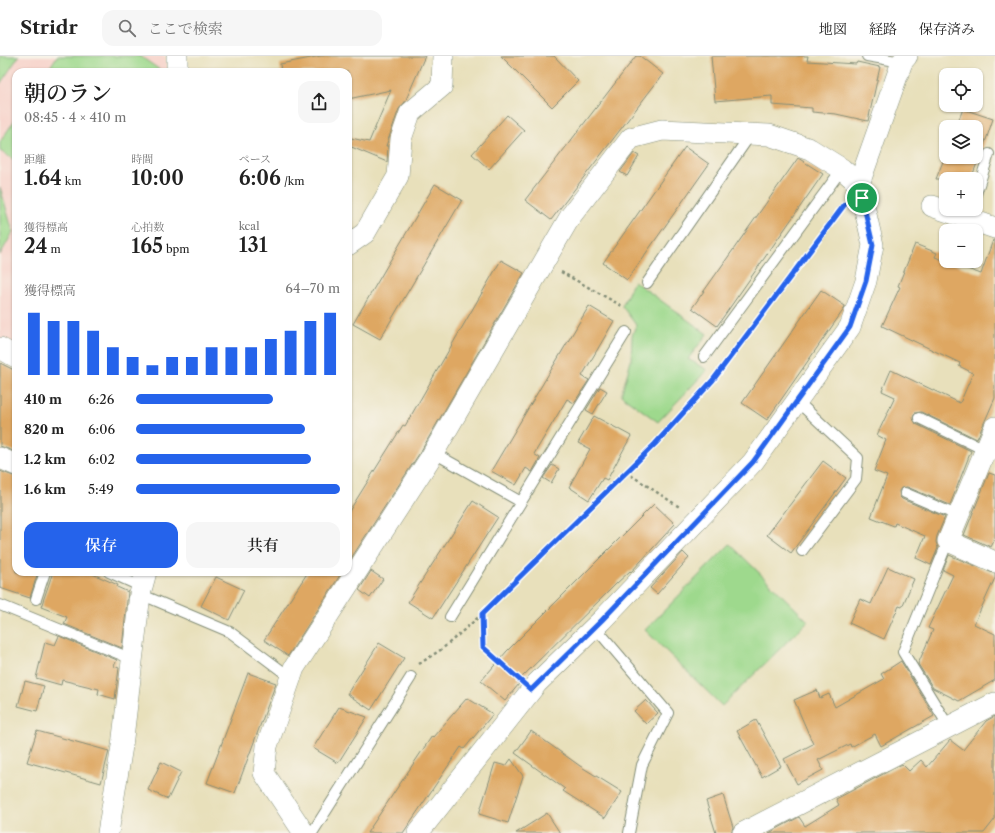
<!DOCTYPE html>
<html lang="ja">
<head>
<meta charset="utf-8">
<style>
	:root { --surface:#fff; --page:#f6f6f6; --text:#222; --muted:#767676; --line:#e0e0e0; --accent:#2563eb }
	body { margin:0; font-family:"Libre Caslon Text","Noto Serif JP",serif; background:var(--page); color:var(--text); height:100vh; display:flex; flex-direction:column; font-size:15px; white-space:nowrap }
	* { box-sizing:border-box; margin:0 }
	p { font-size:13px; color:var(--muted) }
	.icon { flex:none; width:22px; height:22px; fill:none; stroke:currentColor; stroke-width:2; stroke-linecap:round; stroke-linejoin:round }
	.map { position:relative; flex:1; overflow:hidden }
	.side { position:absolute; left:12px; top:12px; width:340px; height:508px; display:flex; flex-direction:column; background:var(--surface); border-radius:12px; box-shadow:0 1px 3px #0004 }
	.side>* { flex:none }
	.tools { position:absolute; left:939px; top:12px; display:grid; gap:8px }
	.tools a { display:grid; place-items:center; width:44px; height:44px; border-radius:8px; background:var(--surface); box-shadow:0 1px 3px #0004; font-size:20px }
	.pin { position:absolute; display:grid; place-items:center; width:34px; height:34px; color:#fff; margin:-17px; border:2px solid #fff; border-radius:50%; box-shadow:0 1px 4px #0007 }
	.round { display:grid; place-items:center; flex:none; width:42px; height:42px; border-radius:12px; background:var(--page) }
	.head { display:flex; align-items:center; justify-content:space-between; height:68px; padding:0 12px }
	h1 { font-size:22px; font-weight:600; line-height:30px }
	.metrics { display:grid; grid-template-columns:repeat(3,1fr); gap:6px; height:68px; padding:4px 12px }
	.metrics div { display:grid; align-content:center }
	.metrics b { font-size:20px; font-weight:600 }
	.metrics small { font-size:11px; font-weight:400 }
	.metrics p { font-size:11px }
	.chart { height:112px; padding:8px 12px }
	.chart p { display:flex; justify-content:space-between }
	.chart svg { width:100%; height:72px; margin-top:4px; stroke:var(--accent); stroke-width:6 }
	.button { display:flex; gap:8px; margin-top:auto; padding:8px 12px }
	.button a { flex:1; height:46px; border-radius:12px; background:var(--accent); color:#fff; font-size:16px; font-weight:600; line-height:46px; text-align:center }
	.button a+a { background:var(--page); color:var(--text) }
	ul { padding:0 12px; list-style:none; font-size:13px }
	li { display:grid; grid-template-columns:64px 48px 1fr; align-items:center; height:30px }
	li i { height:10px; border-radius:5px; background:var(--accent) }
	header { display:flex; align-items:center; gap:24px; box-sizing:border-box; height:56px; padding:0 20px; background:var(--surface); border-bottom:1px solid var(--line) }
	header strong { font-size:19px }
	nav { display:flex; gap:22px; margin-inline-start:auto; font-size:14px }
	.search { width:280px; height:36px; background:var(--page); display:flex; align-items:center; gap:10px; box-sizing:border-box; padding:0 14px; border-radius:12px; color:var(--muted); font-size:15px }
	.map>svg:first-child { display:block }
</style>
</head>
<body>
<header>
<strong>Stridr</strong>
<div class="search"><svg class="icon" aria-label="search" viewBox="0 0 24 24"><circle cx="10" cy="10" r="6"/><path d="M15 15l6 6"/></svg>ここで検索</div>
<nav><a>地図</a><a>経路</a><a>保存済み</a></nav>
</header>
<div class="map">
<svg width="995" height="777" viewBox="0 0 995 777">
	<rect width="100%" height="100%" fill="#f7f3e8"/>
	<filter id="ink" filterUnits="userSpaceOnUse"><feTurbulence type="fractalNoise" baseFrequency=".025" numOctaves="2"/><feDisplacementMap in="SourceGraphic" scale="8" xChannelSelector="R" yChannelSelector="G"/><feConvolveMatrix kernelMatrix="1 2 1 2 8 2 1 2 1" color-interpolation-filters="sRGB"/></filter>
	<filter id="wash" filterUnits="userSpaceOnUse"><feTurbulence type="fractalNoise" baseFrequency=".012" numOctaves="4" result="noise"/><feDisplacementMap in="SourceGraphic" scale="16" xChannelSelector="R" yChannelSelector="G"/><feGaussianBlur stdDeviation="0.9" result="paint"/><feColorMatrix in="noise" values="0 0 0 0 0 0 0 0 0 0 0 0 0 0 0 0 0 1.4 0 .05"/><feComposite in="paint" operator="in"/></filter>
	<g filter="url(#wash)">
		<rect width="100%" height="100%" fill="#e8e0bb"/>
		<path fill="#f7d1c9" d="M0,0h165l3,16h-152v278l-16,-8z"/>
		<path fill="#9ed98d" stroke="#5e8b60" d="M0,0h19l-19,28z
			M57,0h83l23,16h-116z
			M16,62v43l-16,-10v-9z
			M0,131l13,45 -13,23z
			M634,225l73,53 -19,25 19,11 -49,52 -37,-27 10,-34 1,-25 4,-11 -14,-19z
			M730,488l78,77 -86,85 -77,-76z"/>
		<g id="blocks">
			<path fill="#dea762" d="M321,0h104l-20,46 -6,7 -13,37h2l-1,16 -38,-16 2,-8 18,4 22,-52 -43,9v-27h-67l-1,-8z
				M501,0h53l24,25 -26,26z
				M636,0h4l23,18 -112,146 -26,-20z
				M711,0h97l-1,5 49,3 1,-2 23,5 -12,54 -32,-7 -24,-2v-4l-40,-3v-9l-57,5z
				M963,53l30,10 -6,18 -16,42h-35l10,-25v3h30v-30h-20z
				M507,59l17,15 -35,39 -17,-15z
				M685,91l24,17 -82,116 -24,-17z
				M634,97l5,3 -12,20 -7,-4z
				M798,102l25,16 -106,152 -25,-18z
				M435,128l27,16 -82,139 -27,-15z
				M993,184h2v158l-18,41 -56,-27 -6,1 -2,5 3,6 55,27 -21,54 -43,-18 -6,1 -2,3 1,6 2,2 43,18 -8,19 -1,6 2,6 -7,17 -15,-7 9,-22 -30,-13 -1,3 -23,-9 16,-41 -13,-5 12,-31 -9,-5 18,-38 -13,-6 9,-21 69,33 13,-30 -14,-7 1,-3 -78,-37 18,-39 -2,-1 17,-42 22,9 -2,4 46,17z
				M501,204l23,13 -103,178 -73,112v-50l55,-88 2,1z
				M821,234l24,16 -1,3 -77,111 -25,-17z
				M589,250l25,15 -32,55 7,4 -15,23 -7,-4 -33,55 6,4 -8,14 -6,-4 -10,17 -25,-14z
				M0,307l16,8v81l-16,-6z
				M600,331l7,4 -14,23 -7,-4z
				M594,360l37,20 -24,44 -4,-2 -14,22 -20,-13 21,-38 -12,-6z
				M823,405l23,17 -55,75 -24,-18z
				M552,409l7,4 -8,14 -8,-5z
				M0,415l16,6v95h14l7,3 -7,23 -30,-10z
				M989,417l6,2v64l-4,8 -27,-12z
				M473,445l25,16 -65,101 -25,-16z
				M654,448l21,20 -44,48 -1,-1 -14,13 -99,98 2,2 -14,17 -24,-20 26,-30z
				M683,496l6,6 -32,36 -7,-6z
				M949,499l46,19v4l-21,46 21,10v46l-36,21 -26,-13 -15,-24 15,-34 -5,-2 25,-53 -10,-5z
				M888,511l26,12 -12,28 -3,-1 -15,33 -35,-16 11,-24 11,5z
				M371,515l12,8 -13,19 -11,-8z
				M53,516h35l30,13 -1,2 11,5 -6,56 -58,-24 3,-7 -26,-10z
				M308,516h34l-54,84 -24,-16z
				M216,521l28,13 -15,30 -28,-14z
				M59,580l58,24 -3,6 5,2 -4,31 -17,-5 1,-5 -37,-9 -1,5 -25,-7 9,-36 10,3z
				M379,587l25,15 -33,52 -24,-16z
				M901,605l33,55 -53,30 -6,-12 -24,13 -1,-3 -32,16 5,10 -26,14 -13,-25 29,-15 -19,-44 23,-10 3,8 9,-4 6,13 49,-28 -3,-5z
				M248,617l28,10 -41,110 -28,-10z
				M25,625l19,5 -7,25 -19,-5z
				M467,642l26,16 -29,35 -3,-2 -58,86h-36l65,-97 1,1z
				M646,644l12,13 -12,11 -12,-13z
				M339,651l28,10 -29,46 -25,-15z
				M995,660v103l-11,14h-215l30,-16 6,9 34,-21 -3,-6 66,-35 7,7 12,-11 6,7 23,-27 13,10 23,-29z
				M756,664l25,46 -19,11 -25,-46z
				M37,675l72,20 -8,32 -74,-21z
				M531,675l49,35 42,26 -17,26 -42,-27 2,-2 -50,-36z
				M511,703l12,17 -15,47 -29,-9 16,-51 11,3z
				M161,706l20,10 -13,27 -20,-9z
				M723,739l10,32 -2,6h-15l-10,-32z
				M547,757l13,20h-44l22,-14z"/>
		</g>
	</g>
	<g filter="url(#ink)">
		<use href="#blocks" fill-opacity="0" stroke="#848e78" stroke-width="1"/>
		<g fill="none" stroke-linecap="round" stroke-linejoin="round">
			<defs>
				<path id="service" d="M867,0l35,6
					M976,138l13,-40
					M647,227l104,-149
					M704,301l138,-188
					M797,345l61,57 -2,21 -54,72
					M919,362l76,37
					M434,397l87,49
					M905,437l54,23
					M948,485l-45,111 46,75
					M109,516l33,15
					M140,538l90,38 60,45
					M36,543l9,-27
					M0,549l132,54
					M450,561l176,-285
					M595,571l73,86 -26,52 -13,68
					M312,777l99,-156"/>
				<path id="minor" d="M177,16v-16
					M932,150l63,22
					M348,189l17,-12 33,-57 3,-37 9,-26 32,-27 1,-30
					M0,292l16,9
					M995,371l-47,114 47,21
					M0,402l16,7
					M108,777l14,-87 18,-152 6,-22
					M304,777l-40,-60 3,-27 27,-78 137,-211 139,-240 61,-79 31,-8 107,5 41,14 32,20 17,15
					M418,777l119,-150 65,-63 151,-158 97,-135 16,-46 7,-36 -14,-61 43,-122 5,-6
					M743,777l252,-130"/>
			</defs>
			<use href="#service" stroke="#848e78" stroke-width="12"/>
			<use href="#minor" stroke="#848e78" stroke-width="22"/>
			<path stroke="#848e78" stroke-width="2.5" stroke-dasharray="3 3" stroke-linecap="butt" d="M561,216l61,34
				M626,416l55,36
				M482,558l1,33 33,29
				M419,608l23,-15 46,-40 167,-165 58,-64 130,-174"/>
			<use href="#service" stroke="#fff" stroke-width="10"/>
			<use href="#minor" stroke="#fff" stroke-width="21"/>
		</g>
	</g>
	<g fill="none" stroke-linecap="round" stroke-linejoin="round" filter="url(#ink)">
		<defs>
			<path id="route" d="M862,142l11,47 -7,36 -16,46 -97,135 -151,158 -71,70 -48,-43 -1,-33 173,-170 58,-64 132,-176z"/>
		</defs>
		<use href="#route" stroke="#fff" stroke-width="8"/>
		<use href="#route" stroke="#2563eb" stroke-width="5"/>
	</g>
</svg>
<div class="tools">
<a><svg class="icon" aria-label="locate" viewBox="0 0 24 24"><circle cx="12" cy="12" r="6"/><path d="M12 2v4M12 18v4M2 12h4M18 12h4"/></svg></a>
<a><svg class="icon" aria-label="layers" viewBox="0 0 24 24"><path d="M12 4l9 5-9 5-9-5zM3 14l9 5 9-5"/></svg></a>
<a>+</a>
<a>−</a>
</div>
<div class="pin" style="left:862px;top:142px;background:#1e9e55"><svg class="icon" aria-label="arrive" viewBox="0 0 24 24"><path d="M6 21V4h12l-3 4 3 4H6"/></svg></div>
<section class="side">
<div class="head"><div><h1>朝のラン</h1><p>08:45 · 4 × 410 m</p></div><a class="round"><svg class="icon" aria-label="share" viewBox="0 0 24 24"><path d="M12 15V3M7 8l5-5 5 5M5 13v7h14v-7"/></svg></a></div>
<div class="metrics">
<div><p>距離</p><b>1.64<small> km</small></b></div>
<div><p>時間</p><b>10:00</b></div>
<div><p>ペース</p><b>6:06<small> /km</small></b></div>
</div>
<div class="metrics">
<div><p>獲得標高</p><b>24<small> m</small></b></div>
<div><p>心拍数</p><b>165<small> bpm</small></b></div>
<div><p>kcal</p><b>131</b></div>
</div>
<div class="chart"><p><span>獲得標高</span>64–70 m</p>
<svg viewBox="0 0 160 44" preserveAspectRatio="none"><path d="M5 44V6M15 44V11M25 44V11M35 44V17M45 44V27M55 44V33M65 44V38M75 44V33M85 44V33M95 44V27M105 44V27M115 44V27M125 44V22M135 44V17M145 44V11M155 44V6"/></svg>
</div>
<ul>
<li><b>410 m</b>6:26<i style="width:67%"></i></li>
<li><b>820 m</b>6:06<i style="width:83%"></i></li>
<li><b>1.2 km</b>6:02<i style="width:86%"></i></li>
<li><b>1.6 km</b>5:49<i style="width:100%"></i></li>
</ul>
<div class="button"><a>保存</a><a>共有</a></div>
</section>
</div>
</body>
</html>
